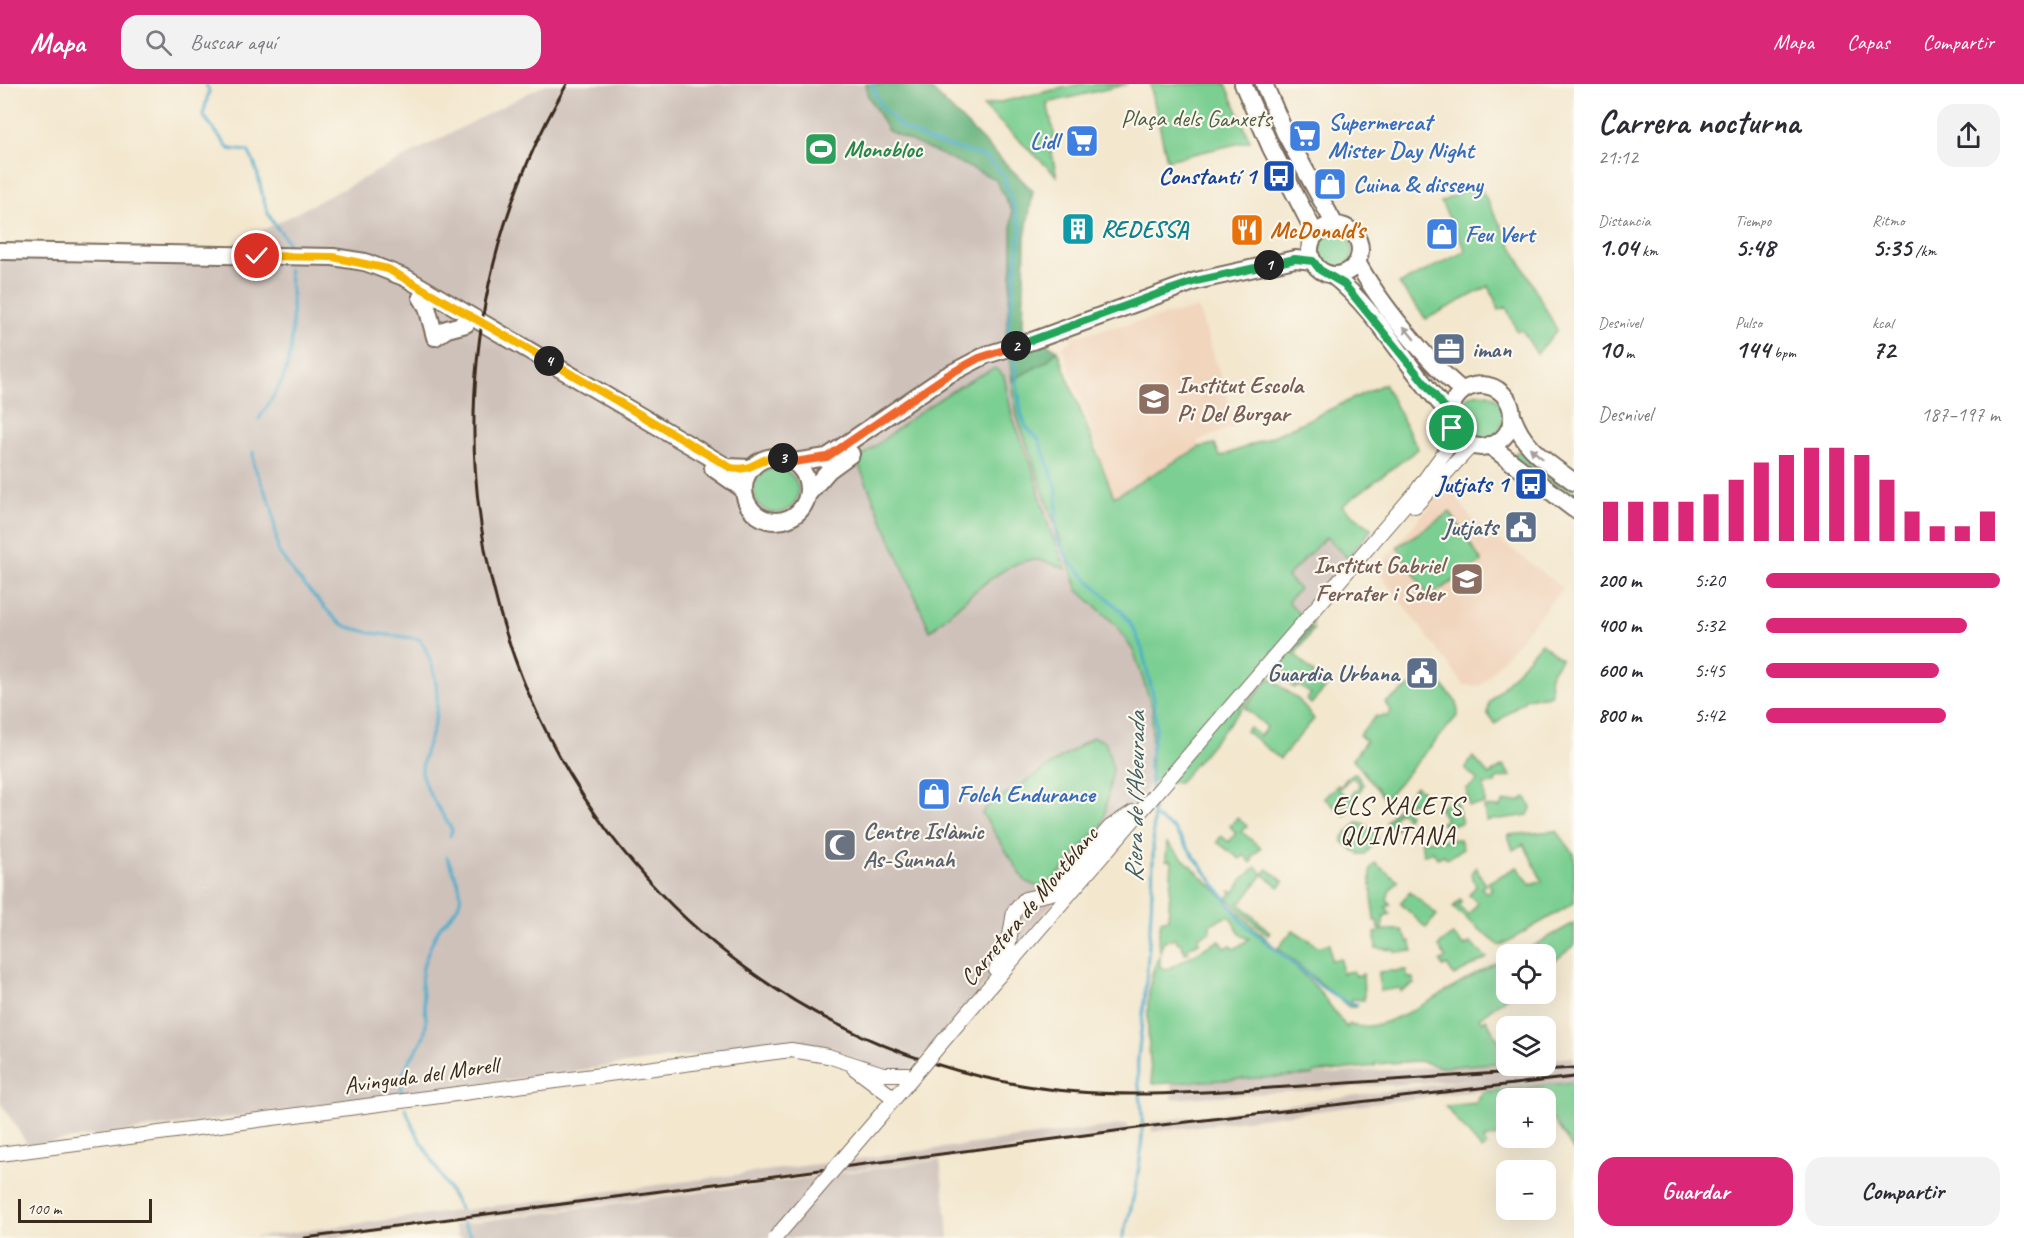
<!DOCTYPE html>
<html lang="es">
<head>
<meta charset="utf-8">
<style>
	:root { --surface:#fff; --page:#f2f2f3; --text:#2b2b33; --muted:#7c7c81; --accent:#db2777 }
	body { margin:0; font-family:Caveat,sans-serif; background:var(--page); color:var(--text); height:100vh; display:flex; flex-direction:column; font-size:22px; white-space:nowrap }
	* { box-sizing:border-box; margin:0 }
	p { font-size:20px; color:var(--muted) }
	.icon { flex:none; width:33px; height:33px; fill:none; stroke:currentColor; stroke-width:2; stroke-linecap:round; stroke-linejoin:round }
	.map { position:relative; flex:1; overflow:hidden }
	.sheet { display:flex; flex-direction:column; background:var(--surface); width:450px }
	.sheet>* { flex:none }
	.tools { position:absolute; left:1496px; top:860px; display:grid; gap:12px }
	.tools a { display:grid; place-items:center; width:60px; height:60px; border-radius:12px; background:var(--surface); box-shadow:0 6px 24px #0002; font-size:30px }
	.scale { position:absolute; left:18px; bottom:15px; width:134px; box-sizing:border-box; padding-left:6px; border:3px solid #3b2a1e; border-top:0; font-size:16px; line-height:21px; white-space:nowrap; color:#3b2a1e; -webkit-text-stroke:4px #fbf7ec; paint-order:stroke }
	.pin { position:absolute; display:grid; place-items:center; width:51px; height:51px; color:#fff; margin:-26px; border:3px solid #fff; border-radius:50%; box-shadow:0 2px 6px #0007 }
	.km { position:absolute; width:30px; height:30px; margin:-15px; border-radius:50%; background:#222; color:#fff; font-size:16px; line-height:30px; text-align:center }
	.round { display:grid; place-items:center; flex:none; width:63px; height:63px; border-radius:18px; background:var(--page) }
	.summary { display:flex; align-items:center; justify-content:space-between; height:102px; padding:0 24px }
	h1 { font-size:33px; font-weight:700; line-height:45px }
	.stats { display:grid; grid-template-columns:repeat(3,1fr); gap:9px; height:102px; padding:6px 24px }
	.stats div { display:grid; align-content:center }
	.stats b { font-size:26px; font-weight:700 }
	.stats small { font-size:16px; font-weight:400 }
	.stats p { font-size:16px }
	.chart { height:168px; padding:12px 24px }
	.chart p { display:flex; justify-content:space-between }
	.chart svg { width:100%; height:108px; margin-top:6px; stroke:var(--accent); stroke-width:6 }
	.primary-button { display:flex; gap:12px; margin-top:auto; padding:12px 24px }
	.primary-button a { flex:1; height:69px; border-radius:18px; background:var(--accent); color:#fff; font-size:24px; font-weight:700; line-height:69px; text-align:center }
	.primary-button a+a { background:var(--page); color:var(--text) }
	ul { padding:0 24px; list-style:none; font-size:20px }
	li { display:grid; grid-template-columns:96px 72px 1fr; align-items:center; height:45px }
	li i { height:15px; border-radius:8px; background:var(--accent) }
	header { display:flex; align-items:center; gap:36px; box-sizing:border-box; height:84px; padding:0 30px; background:var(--accent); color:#fff }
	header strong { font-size:28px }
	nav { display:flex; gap:33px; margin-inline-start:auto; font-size:21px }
	.search { width:420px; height:54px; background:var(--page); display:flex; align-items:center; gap:15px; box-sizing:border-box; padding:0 21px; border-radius:18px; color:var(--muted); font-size:22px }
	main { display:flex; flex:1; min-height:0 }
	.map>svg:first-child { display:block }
</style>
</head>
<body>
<header>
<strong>Mapa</strong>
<div class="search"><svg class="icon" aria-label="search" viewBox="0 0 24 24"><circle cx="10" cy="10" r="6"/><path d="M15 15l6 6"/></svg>Buscar aquí</div>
<nav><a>Mapa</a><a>Capas</a><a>Compartir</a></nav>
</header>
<main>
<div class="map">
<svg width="1574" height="1154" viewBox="0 0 1574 1154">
	<rect width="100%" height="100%" fill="#fbf7ec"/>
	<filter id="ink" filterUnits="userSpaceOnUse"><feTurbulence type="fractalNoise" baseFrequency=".0167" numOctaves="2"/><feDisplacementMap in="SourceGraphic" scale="12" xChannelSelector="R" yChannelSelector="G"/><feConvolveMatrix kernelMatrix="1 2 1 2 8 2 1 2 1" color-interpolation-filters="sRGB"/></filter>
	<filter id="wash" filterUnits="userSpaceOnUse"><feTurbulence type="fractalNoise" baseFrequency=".008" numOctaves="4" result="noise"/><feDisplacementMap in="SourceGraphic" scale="24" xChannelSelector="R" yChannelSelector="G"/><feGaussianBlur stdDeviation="1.35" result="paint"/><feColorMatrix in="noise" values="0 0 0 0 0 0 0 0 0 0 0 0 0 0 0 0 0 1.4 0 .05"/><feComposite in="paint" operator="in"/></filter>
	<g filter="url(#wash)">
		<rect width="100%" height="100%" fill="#f3e7ce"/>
		<path fill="#f1d5bd" d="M1198,224l39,118 -39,15 2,6 -86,50 -52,-151 10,-4 -2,-5z
			M1448,401l24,34 91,69 -83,98 -16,-1 -88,-116z"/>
		<path fill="#cec1ba" d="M546,0h320l1,10 68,59 60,26 17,32v54l-6,69 72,256 39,36 17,26 18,55 -1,74 -9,16 -213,254 -29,29 -69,-32 -42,-6 -761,103 -28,-43v-842l199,3z
			M1326,453l21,21 -48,56 -12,-13 11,-12 -12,-12z
			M1574,973v25l-125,12 -297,38 -1,-10 328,-43 -307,20 -1,-15 335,-22v3h39v-6z
			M1128,1040v10l-795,104h-85z
			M940,1076l9,78h-490l-6,-13z"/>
		<path fill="#7bcf92" stroke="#5b7c58" stroke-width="1.5" d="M1080,0h48l-81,19 8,35 -7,2 9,36 -74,-70z
			M1150,0h76l24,57 -83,19z
			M1250,0h8l60,124 -7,4 -33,-63z
			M1478,99l79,147 -20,24 -15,-24 -5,1 -11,-24 -7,3 -10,-24 -63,33 -27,-35 67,-33 -25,-49z
			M1317 167a18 18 0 1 1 36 0a18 18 0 1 1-36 0Z
			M1057,266l57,147 86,-50 15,-3 5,13 51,-20 113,-53 34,65 -76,57 30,23 -25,29 -21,-21 -39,40 12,12 -11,12 11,13 14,9 -134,160 -28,-2 1,-74 -18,-55 -17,-26 -39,-36 -61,-174 -5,-36 34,-18z
			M995,284l9,8 8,40 21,54 16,58 17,41c-10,-4 -26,-11 -36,-9 -32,4 -76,51 -100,71l-73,-170c42,-35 88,-70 138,-93z
			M1458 332a23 23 0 1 1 46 0a23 23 0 1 1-46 0Z
			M1521,364l53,43v11l-61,-46z
			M754 407a22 22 0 1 1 44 0a22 22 0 1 1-44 0Z
			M1450,428l32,50 -53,35 -32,-50z
			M1311,544l3,1 -19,25 20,20 -5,6 3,3 8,-7 9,7 -19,21 -5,-5 5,-5 -12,-8 -5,2 -12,-9 5,-6 -7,-6z
			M1541,559l20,16 -11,16 1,20 -24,3 -32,26 -7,-10 1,-11z
			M1432,588l25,31 1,12 -73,84 -32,-40 13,-18 -7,-6 17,-19 4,1 2,-2 5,2 4,-6 -6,-8z
			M1270,594l29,22 15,19 -34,40 -34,-28 3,-4 11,9 7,-9 -22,-19z
			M1093,653l12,4 8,27 -10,55 -54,62c-10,3 -16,0 -24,-4l-43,-68 3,-5z
			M1473,673l16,18 14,-9 8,10 -15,3 -1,5 -11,1 1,19 -16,2 -3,-17 12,-8 -13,-12z
			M1355,689l9,11 -19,32 -21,-18 14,-13 3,2 -2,3 11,8 10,-14 -8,-7 -11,10 6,-10z
			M1416,702l10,8 -11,10 -4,-3 -6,10 4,3 -2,4 -8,-6 -8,9 8,8 -7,1 -6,-8z
			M1455,713l7,26 -18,2 -3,-2 5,-4 -7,-12z
			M1526,713l5,11 -3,7 -42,6 -2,-14h16l4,-5 15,-1z
			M1237,734l10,8 -5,6 19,16 -10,10 2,2 -2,3 -7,-8 -4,4 -23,-17 4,-6 8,6 7,-9 -6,-7z
			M1357,738l6,1 14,12v6l-12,13h-6l-16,-12v-5z
			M1557,747l17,23v49l-74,43 -47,-38 7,-9 2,2 -3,5 9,9 10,-12 -9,-8 7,-9 -5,-13 5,-6 9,18 -4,3 6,5 5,-5 -5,-5 30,-16 14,18 11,-4 -18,-37 -11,6 -5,-15z
			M1460,755l3,10 -16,10 -3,-4 -7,3 -4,-7 -9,4 -4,-14z
			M1167,759l149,144 31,41 2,-4c32,18 124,-54 157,-65v34h6l-33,25 4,4 3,-3 20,34v9l-64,5 -24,-6 -43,3v2l-62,7v2l-161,9c-3,-37 -11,-97 8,-129v12l6,2c21,-7 35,-22 54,-28l6,7 4,-3 4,4 15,-10 -7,-3 -13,-20 -19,8v8l-12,5 1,5 -12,6 2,4 -4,1 -4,-10h-3l-3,-5 -11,3 -4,10 -2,-9 3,-22h7l4,-59 -6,-1z
			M1375,779l23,18 -9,11 -2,8 4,5 -5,2 4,7 -6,2 -2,13h-3l-1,-8h-4l-4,-52z
			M1256,783l7,7 5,-5 16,13 -5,5 -16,-13 -20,27 -5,1 32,30 -2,3 -41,-37 5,-5 -2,-2h6l6,-11z
			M1410,808l27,23 -11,13 -26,-25z
			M1574,839v23l-29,22v-14h-27z
			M1293,846l26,17 11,-4 1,17 10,-1 1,14 11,-2 3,5 7,-2 1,26 -12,-1 -1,4 5,4h-7l-71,-59z
			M1384,846h18l6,12 2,-1 3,10 -18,1 -1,-2 -18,-2 -1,-15z
			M1453,851l11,11 6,-3 17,15 -33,18 -7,-11 -4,2 -3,-5 6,-4 -7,-11 2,-4z
			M1406,886l2,8h5l1,6 -13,7 -1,-3 -20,3 -1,-19z
			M1574,998v69l-29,-44v-9h-39v30l-9,8 -13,3 2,7 -4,4 -37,-44 31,-3 7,-11z"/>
		<path fill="#64b27c" stroke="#506e4d" stroke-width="1.5" d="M866,0h60l107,107 -8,47 -2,91 34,21 -11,12 -34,18 -6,-46 6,-69v-54l-17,-32 -107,-48 -21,-37z"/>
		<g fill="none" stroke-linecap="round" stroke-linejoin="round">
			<path stroke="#4babca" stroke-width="3" d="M206,0l3,7 -6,24 26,34 19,2c13,20 11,44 22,66 6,13 15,15 19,31
				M872,0l9,22 21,22 28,13 55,16 17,16 19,56 -13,97 1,15
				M1014,276l7,54 5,13 13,13 18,49 -1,48 13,24 52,50 13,18 8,20 12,50 2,28 -7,35 3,29
				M259,335c8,-13 17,-26 24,-40 12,-28 11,-80 5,-110
				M253,368l1,14 18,41 6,44 17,24 42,46 11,6 24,6 48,6c17,28 22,61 12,93 -4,12 -11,29 -10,41 0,14 23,43 30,57l-2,6
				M1153,732l21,13 69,94 79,64 23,15 12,2
				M402,1009c-5,-23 11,-34 20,-53 12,-24 -7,-52 2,-77 4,-11 10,-27 17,-37 7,-9 16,-14 19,-26 3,-13 -8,-30 -13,-43
				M405,1024l9,21 46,80
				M463,1139l9,15
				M1123,1154c12,-41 21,-83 19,-125 -1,-19 -6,-36 -4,-55 10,-84 17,-169 15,-254"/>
		</g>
	</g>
	<g filter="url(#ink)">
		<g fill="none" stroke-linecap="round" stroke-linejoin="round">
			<defs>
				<path id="minor" d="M1415,422l57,-61
					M996,886l12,-23 6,-35 11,-13 27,-6 58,-66 23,-15
					M984,909l431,-500 32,-44 5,-21
					M854,984l40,30
					M878,1034l37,-44
					M0,1070l791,-104 37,6 55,18h32"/>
				<path id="major" d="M1243,0l28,64 45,87
					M1264,0l21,49 50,92
					M1310 166a25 25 0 1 1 50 0a25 25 0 1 1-50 0Z
					M0,167l333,6 32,5 41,16 321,189 24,1
					M1357,178c21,39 72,102 106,129
					M1332,191c48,38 76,96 118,139
					M421,213l6,10 8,30
					M435,253l12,-8 19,-5
					M1450 332a31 31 0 1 1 62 0a31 31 0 1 1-62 0Z
					M1512,331c11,34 34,46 62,67
					M1489,361l85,64
					M744 405a32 32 0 1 1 64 0a32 32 0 1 1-64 0Z
					M794,378l33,-5 119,-81 40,-21 46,-14 164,-60 99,-22 18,2
					M713,384l30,21
					M808,410l21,-24 22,-16"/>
			</defs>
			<use href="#minor" stroke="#7b6c5c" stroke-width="16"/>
			<use href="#major" stroke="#7b6c5c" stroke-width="20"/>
			<use href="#minor" stroke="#fff" stroke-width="14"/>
			<use href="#major" stroke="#fff" stroke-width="16"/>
			<path stroke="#3b2a1e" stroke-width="3" d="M567,0c-231,398 -13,909 443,999 92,18 185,10 277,4 96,-6 191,-13 287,-19
				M305,1154l848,-112 421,-49"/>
			<defs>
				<path id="minor-bridge" d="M915,990l69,-81
					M775,1154l103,-120"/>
			</defs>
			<use href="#minor-bridge" stroke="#7b6c5c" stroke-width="16" stroke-linecap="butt"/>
			<use href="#minor-bridge" stroke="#fff" stroke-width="14"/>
		</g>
		<defs><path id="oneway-solid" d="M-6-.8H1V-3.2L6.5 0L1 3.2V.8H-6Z" transform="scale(1.5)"/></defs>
		<g fill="#a79f9a">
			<use href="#oneway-solid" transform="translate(1409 249) rotate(-130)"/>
			<use href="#oneway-solid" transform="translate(1536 369) rotate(-139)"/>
		</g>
	</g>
	<g fill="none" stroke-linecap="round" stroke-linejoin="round" filter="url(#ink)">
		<defs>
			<path id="split-1" d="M1269,181l26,-6 18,2 7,9 24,14 106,130 2,14"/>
			<path id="split-2" d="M1016,262l142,-52 38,-13 73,-16"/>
			<path id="split-3" d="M783,374l11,4 33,-5 119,-81 33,-18 37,-12"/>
			<path id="split-4" d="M549,277l182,107c24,5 28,-14 52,-10"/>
			<path id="split-5" d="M257,172l76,1 55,12 161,92"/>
		</defs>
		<use href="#split-1" stroke="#fff" stroke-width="12"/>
		<use href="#split-2" stroke="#fff" stroke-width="12"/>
		<use href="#split-3" stroke="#fff" stroke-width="12"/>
		<use href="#split-4" stroke="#fff" stroke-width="12"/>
		<use href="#split-5" stroke="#fff" stroke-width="12"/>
		<use href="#split-1" stroke="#22a559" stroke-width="8"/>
		<use href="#split-2" stroke="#22a559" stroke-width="8"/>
		<use href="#split-3" stroke="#f0652b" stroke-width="8"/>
		<use href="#split-4" stroke="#f5b400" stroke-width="8"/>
		<use href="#split-5" stroke="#f5b400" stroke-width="8"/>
	</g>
	<defs>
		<symbol id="supermarket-square" viewBox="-11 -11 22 22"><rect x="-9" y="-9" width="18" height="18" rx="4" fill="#3f7fe0" stroke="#fbf7ec"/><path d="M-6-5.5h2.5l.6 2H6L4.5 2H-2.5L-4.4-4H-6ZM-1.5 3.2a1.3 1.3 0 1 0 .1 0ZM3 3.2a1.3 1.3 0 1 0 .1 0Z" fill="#fff"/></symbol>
		<symbol id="stadium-square" viewBox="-11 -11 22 22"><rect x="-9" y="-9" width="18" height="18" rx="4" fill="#2e9e5b" stroke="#fbf7ec"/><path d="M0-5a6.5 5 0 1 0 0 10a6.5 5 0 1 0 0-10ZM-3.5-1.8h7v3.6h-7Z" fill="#fff"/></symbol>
		<symbol id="bus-square" viewBox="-11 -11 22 22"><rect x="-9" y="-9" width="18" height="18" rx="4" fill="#1a4fb4" stroke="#fbf7ec"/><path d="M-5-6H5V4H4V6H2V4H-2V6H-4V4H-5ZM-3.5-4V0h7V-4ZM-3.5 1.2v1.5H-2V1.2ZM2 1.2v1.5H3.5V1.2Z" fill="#fff"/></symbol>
		<symbol id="shop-square" viewBox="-11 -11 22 22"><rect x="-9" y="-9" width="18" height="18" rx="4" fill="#3f7fe0" stroke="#fbf7ec"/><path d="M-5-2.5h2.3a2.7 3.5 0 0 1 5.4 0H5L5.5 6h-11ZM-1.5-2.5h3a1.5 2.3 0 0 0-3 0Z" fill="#fff"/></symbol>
		<symbol id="building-square" viewBox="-11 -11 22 22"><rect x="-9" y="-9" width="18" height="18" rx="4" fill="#0f9aa8" stroke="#fbf7ec"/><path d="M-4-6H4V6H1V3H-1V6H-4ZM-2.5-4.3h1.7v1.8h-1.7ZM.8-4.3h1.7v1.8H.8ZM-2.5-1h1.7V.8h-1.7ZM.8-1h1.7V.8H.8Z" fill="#fff"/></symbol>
		<symbol id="restaurant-square" viewBox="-11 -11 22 22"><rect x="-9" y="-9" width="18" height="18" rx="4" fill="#e8710a" stroke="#fbf7ec"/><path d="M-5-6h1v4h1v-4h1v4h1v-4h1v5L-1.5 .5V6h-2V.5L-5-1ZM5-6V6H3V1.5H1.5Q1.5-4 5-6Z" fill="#fff"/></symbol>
		<symbol id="office-square" viewBox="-11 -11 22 22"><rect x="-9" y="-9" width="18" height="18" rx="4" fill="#5c6f8a" stroke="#fbf7ec"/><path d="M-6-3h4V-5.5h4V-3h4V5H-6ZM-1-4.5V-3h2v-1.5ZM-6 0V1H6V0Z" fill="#fff"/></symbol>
		<symbol id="school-square" viewBox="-11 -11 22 22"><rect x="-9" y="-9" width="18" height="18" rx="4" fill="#8d6e63" stroke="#fbf7ec"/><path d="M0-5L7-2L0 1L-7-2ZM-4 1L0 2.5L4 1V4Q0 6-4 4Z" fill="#fff"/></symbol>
		<symbol id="civic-square" viewBox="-11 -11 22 22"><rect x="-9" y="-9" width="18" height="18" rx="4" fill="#5c6f8a" stroke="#fbf7ec"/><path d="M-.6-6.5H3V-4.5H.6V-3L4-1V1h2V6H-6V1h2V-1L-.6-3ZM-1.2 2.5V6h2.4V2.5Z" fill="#fff"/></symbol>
		<symbol id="mosque-square" viewBox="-11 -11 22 22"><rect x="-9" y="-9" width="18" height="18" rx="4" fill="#6b7280" stroke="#fbf7ec"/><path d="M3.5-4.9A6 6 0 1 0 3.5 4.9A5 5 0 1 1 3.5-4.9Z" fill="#fff"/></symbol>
	</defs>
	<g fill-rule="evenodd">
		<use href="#supermarket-square" x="1286" y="33" width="38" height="38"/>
		<use href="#supermarket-square" x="1063" y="38" width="38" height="38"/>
		<use href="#stadium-square" x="802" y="46" width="38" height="38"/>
		<use href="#bus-square" x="1260" y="73" width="38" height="38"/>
		<use href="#shop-square" x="1311" y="81" width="38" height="38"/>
		<use href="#building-square" x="1059" y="126" width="38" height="38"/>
		<use href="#restaurant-square" x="1228" y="127" width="38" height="38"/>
		<use href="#shop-square" x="1423" y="131" width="38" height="38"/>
		<use href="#office-square" x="1430" y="246" width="38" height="38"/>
		<use href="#school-square" x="1135" y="296" width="38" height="38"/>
		<use href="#bus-square" x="1512" y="381" width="38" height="38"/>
		<use href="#civic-square" x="1502" y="424" width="38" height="38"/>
		<use href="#school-square" x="1448" y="476" width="38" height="38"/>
		<use href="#civic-square" x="1403" y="570" width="38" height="38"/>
		<use href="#shop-square" x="915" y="691" width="38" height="38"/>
		<use href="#mosque-square" x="821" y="742" width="38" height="38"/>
	</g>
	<g text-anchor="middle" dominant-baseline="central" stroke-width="4.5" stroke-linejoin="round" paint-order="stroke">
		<g font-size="24" fill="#4e5c41" stroke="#fbf7ec">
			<text x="1196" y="34">Plaça dels Ganxets</text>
		</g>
		<g font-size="24" font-weight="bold" fill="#366cbe" stroke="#fbf7ec" text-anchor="start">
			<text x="1328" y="38">Supermercat<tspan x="1328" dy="28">Mister Day Night</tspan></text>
			<text x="1059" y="57" text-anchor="end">Lidl</text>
			<text x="1353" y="100">Cuina &amp; disseny</text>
			<text x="1465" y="150">Feu Vert</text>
			<text x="957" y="710">Folch Endurance</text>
		</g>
		<g font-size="24" font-weight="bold" fill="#27864d" stroke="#fbf7ec" text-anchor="start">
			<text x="844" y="65">Monobloc</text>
		</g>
		<g font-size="24" font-weight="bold" fill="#164399" stroke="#fbf7ec" text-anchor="end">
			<text x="1256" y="92">Constantí 1</text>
			<text x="1508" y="400">Jutjats 1</text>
		</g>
		<g font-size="24" font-weight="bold" fill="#0d838f" stroke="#fbf7ec" text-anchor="start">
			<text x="1101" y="145">REDESSA</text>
		</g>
		<g font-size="24" font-weight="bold" fill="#c56008" stroke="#fbf7ec" text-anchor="start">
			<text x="1270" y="146">McDonald's</text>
		</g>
		<g font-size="24" font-weight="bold" fill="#4e5e75" stroke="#fbf7ec" text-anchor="end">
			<text x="1472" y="265" text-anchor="start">iman</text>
			<text x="1498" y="443">Jutjats</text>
			<text x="1399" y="589">Guardia Urbana</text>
		</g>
		<g font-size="24" font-weight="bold" fill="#785e54" stroke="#fbf7ec" text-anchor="start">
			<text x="1177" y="301">Institut Escola<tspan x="1177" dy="28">Pi Del Burgar</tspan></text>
			<text x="1444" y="481" text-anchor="end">Institut Gabriel<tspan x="1444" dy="28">Ferrater i Soler</tspan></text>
		</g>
		<g font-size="24" font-weight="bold" fill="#5b616d" stroke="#fbf7ec" text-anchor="start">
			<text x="863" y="747">Centre Islàmic<tspan x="863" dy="28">As-Sunnah</tspan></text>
		</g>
		<g font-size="24" fill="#3b2a1e" stroke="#fbf7ec">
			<text transform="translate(1029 822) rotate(-50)">Carretera de Montblanc</text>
			<text transform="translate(421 991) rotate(-8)">Avinguda del Morell</text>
		</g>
		<g font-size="26" font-style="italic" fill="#415e63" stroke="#fbf7ec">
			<text transform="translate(1135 713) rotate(-89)">Riera de l'Abeurada</text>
		</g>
		<g font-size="26" letter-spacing="1.5" fill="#3b2a1e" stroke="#fbf7ec">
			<text x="1398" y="721">ELS XALETS<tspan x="1398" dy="30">QUINTANA</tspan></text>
		</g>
	</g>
</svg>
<div class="tools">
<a><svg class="icon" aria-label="locate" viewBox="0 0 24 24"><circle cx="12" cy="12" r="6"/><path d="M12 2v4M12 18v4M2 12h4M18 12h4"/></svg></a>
<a><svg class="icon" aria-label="layers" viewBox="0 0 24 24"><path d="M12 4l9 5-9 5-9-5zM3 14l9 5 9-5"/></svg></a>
<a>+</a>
<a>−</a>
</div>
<div class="scale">100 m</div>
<div class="pin" style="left:1452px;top:344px;background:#1e9e55"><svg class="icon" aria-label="arrive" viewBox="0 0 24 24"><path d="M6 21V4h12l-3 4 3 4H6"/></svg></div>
<div class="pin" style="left:257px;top:172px;background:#d93025"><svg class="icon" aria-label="check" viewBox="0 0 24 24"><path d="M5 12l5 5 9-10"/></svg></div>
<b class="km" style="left:1269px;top:181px">1</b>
<b class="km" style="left:1016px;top:262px">2</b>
<b class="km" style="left:783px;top:374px">3</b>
<b class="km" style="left:549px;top:277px">4</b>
</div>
<section class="sheet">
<div class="summary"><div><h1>Carrera nocturna</h1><p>21:12</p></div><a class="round"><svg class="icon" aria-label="share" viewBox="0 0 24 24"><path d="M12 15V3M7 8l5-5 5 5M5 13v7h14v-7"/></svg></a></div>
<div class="stats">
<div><p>Distancia</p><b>1.04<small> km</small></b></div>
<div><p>Tiempo</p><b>5:48</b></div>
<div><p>Ritmo</p><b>5:35<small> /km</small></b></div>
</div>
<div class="stats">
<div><p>Desnivel</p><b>10<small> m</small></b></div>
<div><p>Pulso</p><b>144<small> bpm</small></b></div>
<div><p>kcal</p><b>72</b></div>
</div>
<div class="chart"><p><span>Desnivel</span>187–197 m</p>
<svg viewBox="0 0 160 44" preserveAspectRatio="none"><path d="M5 44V28M15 44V28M25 44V28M35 44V28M45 44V25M55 44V19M65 44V12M75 44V9M85 44V6M95 44V6M105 44V9M115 44V19M125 44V32M135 44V38M145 44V38M155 44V32"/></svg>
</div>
<ul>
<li><b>200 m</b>5:20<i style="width:100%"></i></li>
<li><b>400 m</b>5:32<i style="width:86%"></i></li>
<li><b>600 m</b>5:45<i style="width:74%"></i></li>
<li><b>800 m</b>5:42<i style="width:77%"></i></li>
</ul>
<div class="primary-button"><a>Guardar</a><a>Compartir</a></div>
</section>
</main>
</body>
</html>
